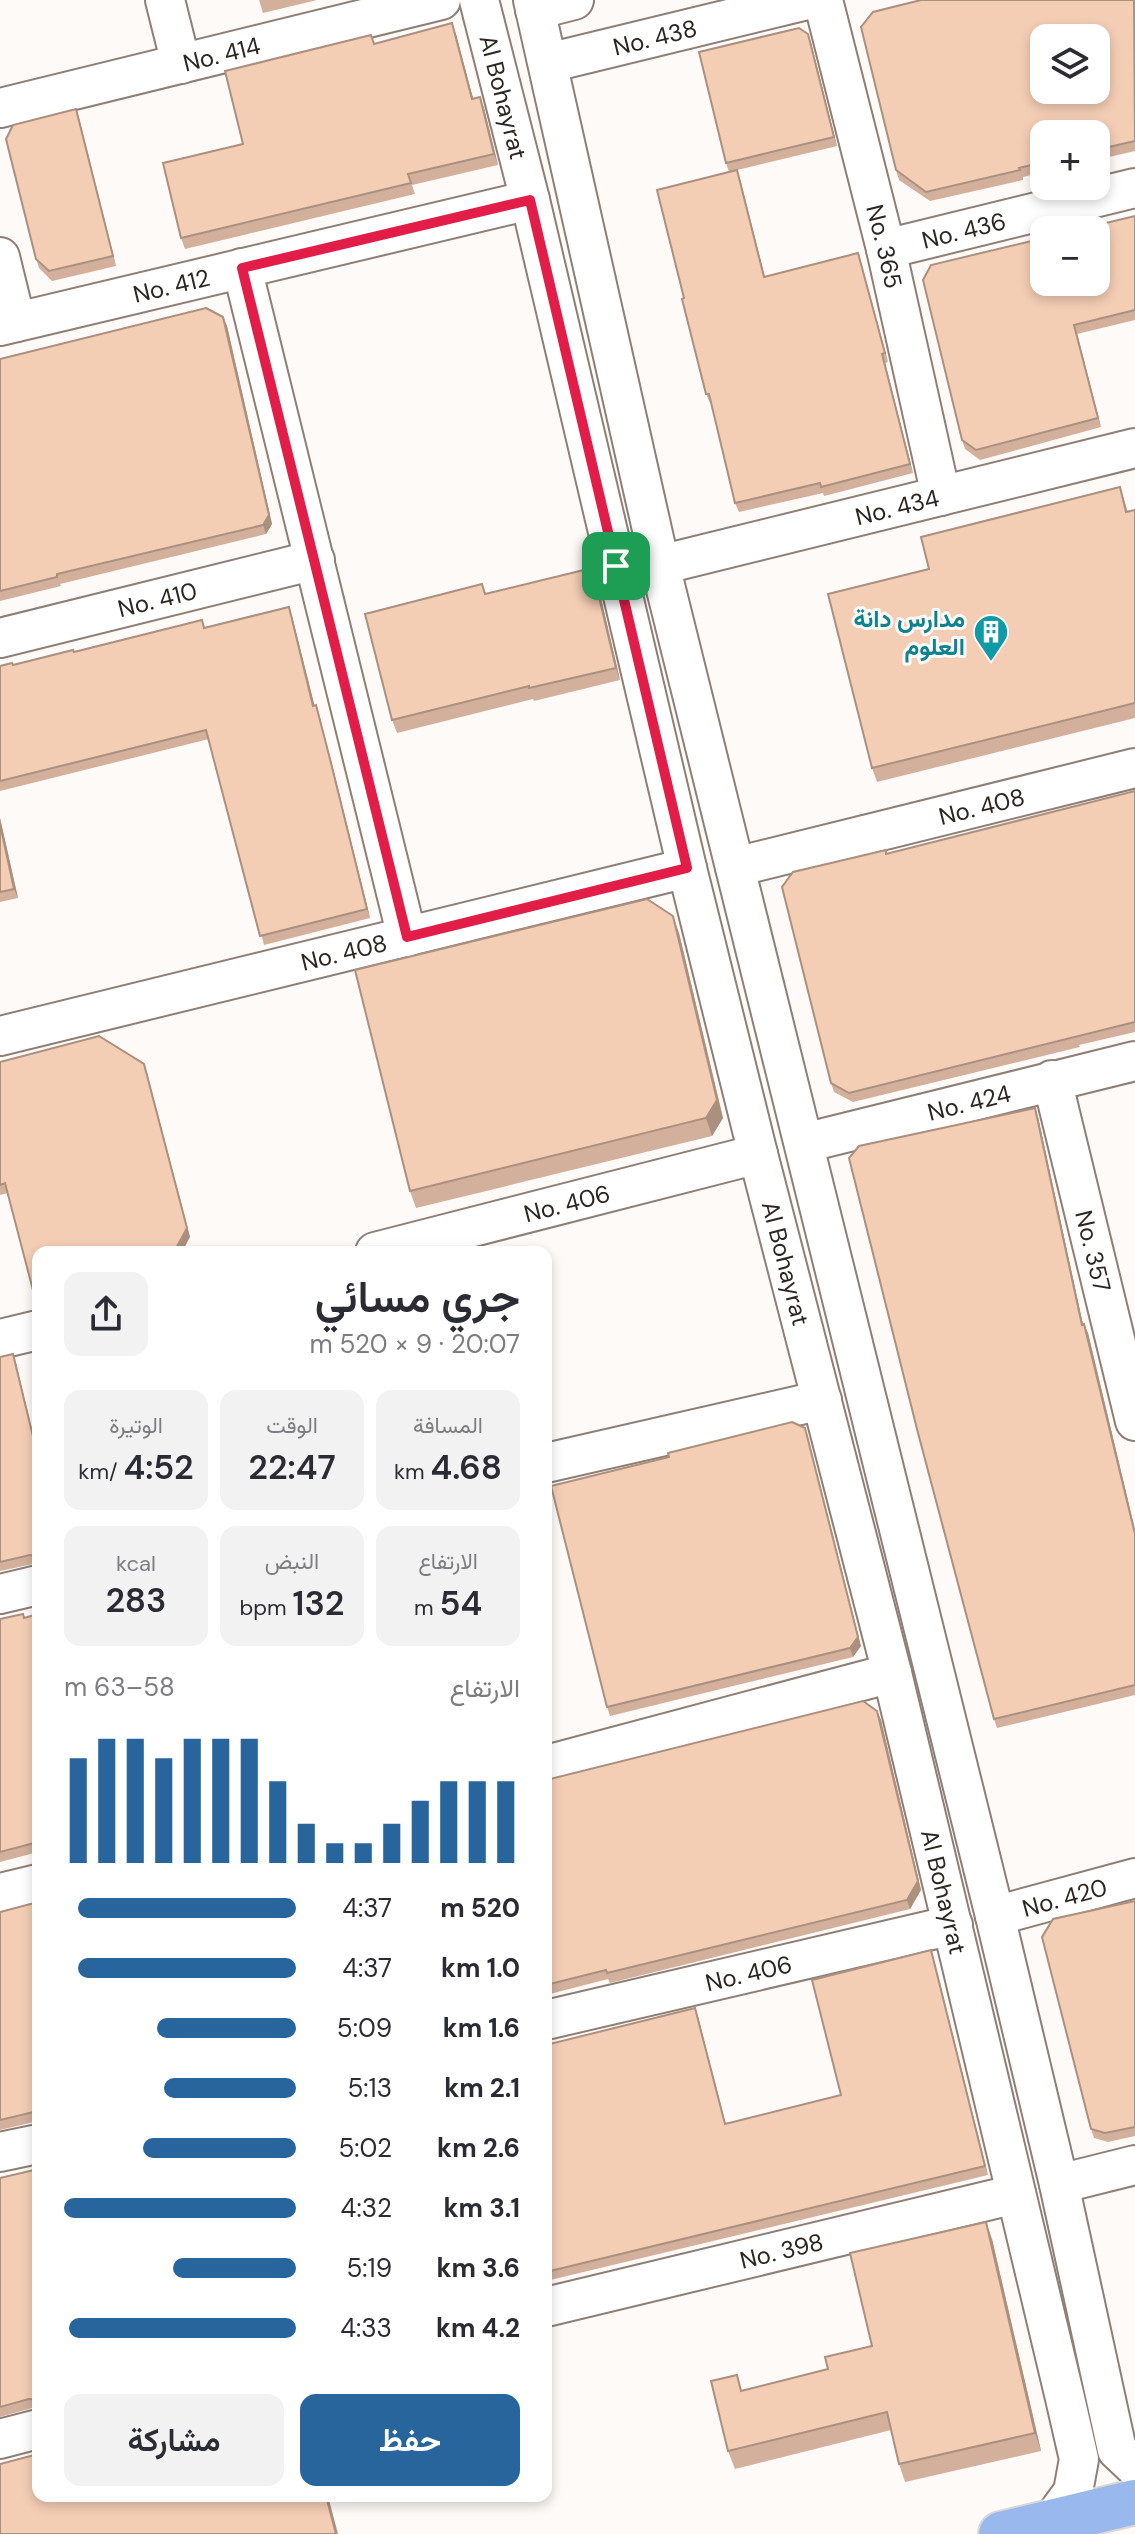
<!DOCTYPE html>
<html lang="ar">
<head>
<meta charset="utf-8">
<style>
	:root { --surface:#fff; --page:#f2f2f3; --text:#2b2b33; --muted:#7c7c81; --accent:#27659c }
	body { margin:0; font-family:"DM Sans",Vazirmatn,sans-serif; background:var(--page); color:var(--text); direction:rtl; height:100vh; display:flex; flex-direction:column; font-size:30px; white-space:nowrap }
	* { box-sizing:border-box; margin:0 }
	p { font-size:26px; color:var(--muted) }
	.icon { flex:none; width:44px; height:44px; fill:none; stroke:currentColor; stroke-width:2; stroke-linecap:round; stroke-linejoin:round }
	.map { position:relative; flex:1; overflow:hidden; direction:ltr }
	.panel { position:absolute; left:32px; top:1246px; width:520px; height:1256px; display:flex; flex-direction:column; background:var(--surface); border-radius:16px; box-shadow:0 4px 12px #0003; direction:rtl }
	.panel>* { flex:none }
	.controls { position:absolute; left:1030px; top:24px; display:grid; gap:16px }
	.controls a { display:grid; place-items:center; width:80px; height:80px; border-radius:16px; background:var(--surface); box-shadow:0 4px 12px #0003; font-size:40px }
	.pin { position:absolute; display:grid; place-items:center; width:68px; height:68px; color:#fff; margin:-34px; border-radius:16px; box-shadow:0 4px 12px #0006 }
	.round { display:grid; place-items:center; flex:none; width:84px; height:84px; border-radius:16px; background:var(--page) }
	.overview { display:flex; align-items:center; justify-content:space-between; height:136px; padding:0 32px }
	h1 { font-size:44px; font-weight:600; line-height:60px }
	.figures { display:grid; grid-template-columns:repeat(3,1fr); gap:12px; height:136px; padding:8px 32px }
	.figures div { display:grid; align-content:center; border-radius:16px; background:var(--page); text-align:center }
	.figures b { font-size:34px; font-weight:600 }
	.figures small { font-size:22px; font-weight:400 }
	.figures p { font-size:22px }
	.chart { height:224px; padding:16px 32px }
	.chart p { display:flex; justify-content:space-between }
	.chart svg { width:100%; height:144px; margin-top:8px; stroke:var(--accent); stroke-width:6 }
	.button { display:flex; gap:16px; margin-top:auto; padding:16px 32px }
	.button a { flex:1; height:92px; border-radius:16px; background:var(--accent); color:#fff; font-size:32px; font-weight:600; line-height:92px; text-align:center }
	.button a+a { background:var(--page); color:var(--text) }
	ul { padding:0 32px; list-style:none; font-size:26px }
	li { display:grid; grid-template-columns:128px 96px 1fr; align-items:center; height:60px }
	li i { height:20px; border-radius:10px; background:var(--accent) }
	.map>svg:first-child { display:block }
</style>
</head>
<body>
<div class="map">
<svg width="1135" height="2534" viewBox="0 0 1135 2534">
	<rect width="100%" height="100%" fill="#fdfaf8"/>
	<g fill="none" stroke-linecap="round" stroke-linejoin="round">
		<defs>
			<g id="minor">
				<path d="M165,0l16,64"/>
				<path id="s1" d="M479,0l51,200 157,668 71,286 134,519 173,725 14,61 -6,33 -22,30"/>
				<path d="M533,0l127,565 335,1351 64,268 58,266 18,17"/>
				<path id="s2" d="M823,0l63,249 55,247"/>
				<path d="M535,10l39,-10"/>
				<path id="s3" d="M548,63l259,-63"/>
				<path id="s4" d="M0,108l441,-108"/>
				<path id="s5" d="M886,249l249,-61"/>
				<path d="M0,257l16,65"/>
				<path d="M242,268l165,669"/>
				<path id="s6" d="M0,326l530,-126"/>
				<path id="s7" d="M660,565l475,-117"/>
				<path id="s8" d="M0,638l315,-78"/>
				<path id="s9" d="M735,867l400,-99"/>
				<path id="s10" d="M0,1036l687,-168"/>
				<path id="s11" d="M1052,1080l83,341"/>
				<path id="s12" d="M804,1143l331,-82"/>
				<path id="s13" d="M375,1252l383,-98"/>
				<path d="M0,1339l38,-9"/>
				<path d="M546,1463l276,-63"/>
				<path d="M0,1594l38,-9"/>
				<path d="M546,1765l346,-92"/>
				<path d="M0,1893l38,-9"/>
				<path id="s14" d="M995,1916l140,-38"/>
				<path id="s15" d="M546,2020l407,-95"/>
				<path d="M0,2152l38,-8"/>
				<path d="M1059,2184l76,-19"/>
				<path id="s16" d="M546,2307l470,-113"/>
				<path d="M0,2439l38,-10"/>
			</g>
			<path id="major" d="M1001,2534l134,-32"/>
		</defs>
		<use href="#minor" stroke="#8e7f76" stroke-width="42"/>
		<use href="#major" stroke="#d9d8d7" stroke-width="48"/>
		<use href="#minor" stroke="#fff" stroke-width="38"/>
		<use href="#major" stroke="#99b8ee" stroke-width="44"/>
	</g>
	<path fill="#d2b09c" d="M259,0h58l-54,13z
		M1135,0v151l-39,9v-26h-52v38l-21,5v3l-93,21 -31,-21 -3,-10z
		M452,23l21,75 11,10 14,57 -86,20 3,9 -230,55 -4,-11 62,-94 132,-100z
		M811,43l26,103 -108,26 -3,-9z
		M76,109l40,157 -64,15 -13,-13 -3,-9z
		M737,170l28,107 93,-24 30,109 -3,1 28,110 -89,23 -1,-3 -84,19 -4,-9 -24,-100h-1l-4,-9 -22,-96z
		M1135,216v104l-58,14 24,93 -121,33 -15,-11 -3,-9z
		M223,317l4,9 45,198 -6,10 -206,50 1,2 -61,15v-242z
		M1120,487l8,25 7,-2v208l-258,64 -5,-14 57,-199z
		M592,568l5,13 23,99 -86,21 -1,-2 -136,34 -5,-13 90,-136 4,10z
		M289,607l25,98 5,9 51,204 -106,27 -55,-206 -209,52v-125l13,-1 61,-13 131,-24z
		M1135,791v241l-56,13 1,2 -227,55 -19,-10 -3,-9 56,-229z
		M0,818l18,80 -18,4z
		M679,933l44,185 -11,18 -296,72 -6,-17z
		M0,1062l147,11 43,164 -152,15 -1,51 -29,-110 -8,2z
		M1038,1117l45,208 5,8 47,197v165l-138,33 -3,-9z
		M13,1354l25,99v111h-5l-33,7v-214z
		M808,1437l53,209 -8,11 -243,59 -3,-9z
		M38,1614v238l-38,10v-243l24,-1z
		M877,1711l4,9 40,170 -11,19 -300,74 -2,-4 -62,16v-215z
		M1135,1901v235l-27,6 -14,-4 -3,-9z
		M38,1902v219l-38,9v-218z
		M934,1960l54,215 -442,106v-238l4,1 148,-27 27,107 116,-29z
		M38,2169v239h-6l-32,9v-239z
		M992,2239l49,212 -136,31 -6,-18 -8,-34 -156,39 -7,-18 14,-61 86,-21 44,-23z"/>
	<path fill="#ab907f" d="M452,23l4,11 20,76 -4,-11z
		M808,34l3,9 26,103 -3,-9z
		M480,97l4,11 14,57 -4,-11z
		M76,109l3,9 37,148 -3,-10z
		M737,170l3,9 27,107 -3,-9z
		M858,253l3,9 27,100 -3,-9z
		M223,317l4,9 45,198 -6,10 -3,-9z
		M1074,325l3,9 24,93 -3,-9z
		M882,354l3,9 28,110 -3,-9z
		M592,568l5,13 23,99 -4,-12z
		M289,607l3,9 25,99 -4,-9z
		M316,705l17,63 37,150 -3,-9z
		M0,818l18,80 -4,-9 -14,-65z
		M673,916l6,17 44,185 -11,18 -6,-18z
		M144,1064l46,173 -8,15h-8z
		M1035,1108l3,9 47,217 -3,-9z
		M1084,1324l4,9 47,197v4z
		M13,1354l3,9 22,93z
		M805,1428l56,218 -8,11 -3,-9z
		M877,1711l4,9 40,170 -11,19 -3,-9z
		M931,1950l3,10 54,215 -3,-9z
		M695,2008l3,9 30,116 -3,-9z
		M986,2222l6,17 49,212 -6,-18z
		M326,2496h2l10,38h-2z"/>
	<path fill="#f4cdb5" stroke="#ab907f" stroke-width="2" fill-rule="evenodd" d="M921,0h213l1,141 -39,9v-16h-52v28l-25,6 1,2 -94,22 -30,-22 -35,-143 12,-15zM1044,38h52v52h-52z
		M452,23l20,76 8,-2 14,57 -86,20 3,9 -230,55 -18,-75 80,-19 -18,-73 146,-36 3,9z
		M799,28l9,6 26,103 -108,26 -27,-111z
		M76,109l37,147 -64,15 -13,-12 -30,-120 7,-14z
		M737,170l27,107 94,-24 27,100 -3,1 28,110 -89,23 -1,-4 -85,20 -26,-109h-3l-24,-95 2,-1 -27,-108z
		M1135,216v94l-61,15 24,93 -122,32 -14,-10 -39,-160 8,-15 113,-27v44h52v-52h-19z
		M206,308l17,9 46,198 -6,10 -206,49v3l-57,14v-232z
		M1120,487l6,25 9,-2v193l-263,65 -44,-174 101,-25 -8,-32z
		M592,568l24,100 -87,20v-2l-137,34 -27,-106 117,-30 3,10z
		M289,607l24,99 3,-1 14,54 37,150 -107,27 -54,-206 -206,51v-115l12,-3 1,2 60,-15 1,2 128,-32 2,8z
		M1135,791v231l-286,71 -18,-10 -49,-196 11,-15 93,-22v4z
		M0,824l14,65 -14,3z
		M647,899l26,17 44,184 -11,18 -296,73 -55,-221z
		M99,1036l45,28 43,164 -13,24h-136v41l-4,1 -29,-111 -5,2v-123z
		M1035,1108l47,217 2,-1 51,210v151l-141,34 -76,-286 -69,-275 10,-12z
		M13,1354l24,99h1v103l-8,-1 -30,7v-205z
		M792,1422l13,6 53,209 -8,11 -243,59 -56,-221 118,-29 -1,-4z
		M23,1614l1,4 14,-4v228l-38,10v-233z
		M863,1701l14,10 41,170 -11,19 -300,73 -1,-3 -60,15v-205z
		M1135,1901v226l-30,6 -14,-4 -49,-192 11,-18z
		M38,1902v209l-38,9v-208z
		M931,1950l54,216 -439,106v-229h3l1,1 145,-36 30,116 116,-29 -29,-115z
		M38,2169v231l-9,-1 -29,8v-229z
		M986,2222l49,211 -136,31 -12,-52 -159,39 -17,-70 26,-6 4,16 87,-22 -3,-12 47,-11 -22,-93z
		M38,2454v42h288l10,38h-336v-70z"/>
	<g fill="none" stroke-linecap="round" stroke-linejoin="round">
		<defs>
			<path id="route" d="M530,200l157,668 -280,69 -165,-669z"/>
		</defs>
		<use href="#route" stroke="#fff" stroke-width="16"/>
		<use href="#route" stroke="#e11d48" stroke-width="10"/>
	</g>
	<defs>
		<symbol id="building-pin" viewBox="-11 -11 22 30"><path d="M0 17L-7.5 6A9.5 9.5 0 1 1 7.5 6Z" fill="#0f9aa8" stroke="#fdfaf8"/><path d="M-4-6H4V6H1V3H-1V6H-4ZM-2.5-4.3h1.7v1.8h-1.7ZM.8-4.3h1.7v1.8H.8ZM-2.5-1h1.7V.8h-1.7ZM.8-1h1.7V.8H.8Z" fill="#fff"/></symbol>
	</defs>
	<g fill-rule="evenodd">
		<use href="#building-pin" x="971" y="612" width="40" height="54"/>
	</g>
	<g text-anchor="middle" dominant-baseline="central" stroke-width="6" stroke-linejoin="round" paint-order="stroke">
		<g font-size="24" fill="#2c2622" stroke="#fdfaf8">
			<text stroke="none"><textPath href="#s3" startOffset="110">No. 438</textPath></text>
			<text stroke="none"><textPath href="#s4" startOffset="228">No. 414</textPath></text>
			<text stroke="none"><textPath href="#s1" startOffset="100">Al Bohayrat</textPath></text>
			<text stroke="none"><textPath href="#s5" startOffset="80">No. 436</textPath></text>
			<text stroke="none"><textPath href="#s2" startOffset="254">No. 365</textPath></text>
			<text stroke="none"><textPath href="#s6" startOffset="176">No. 412</textPath></text>
			<text stroke="none"><textPath href="#s7" startOffset="244">No. 434</textPath></text>
			<text stroke="none"><textPath href="#s8" startOffset="162">No. 410</textPath></text>
			<text stroke="none"><textPath href="#s9" startOffset="254">No. 408</textPath></text>
			<text stroke="none"><textPath href="#s10" startOffset="354">No. 408</textPath></text>
			<text stroke="none"><textPath href="#s12" startOffset="170">No. 424</textPath></text>
			<text stroke="none"><textPath href="#s13" startOffset="198">No. 406</textPath></text>
			<text stroke="none"><textPath href="#s11" startOffset="176">No. 357</textPath></text>
			<text stroke="none"><textPath href="#s1" startOffset="1300">Al Bohayrat</textPath></text>
			<text stroke="none"><textPath href="#s1" startOffset="1948">Al Bohayrat</textPath></text>
			<text stroke="none"><textPath href="#s14" startOffset="72">No. 420</textPath></text>
			<text stroke="none"><textPath href="#s15" startOffset="208">No. 406</textPath></text>
			<text stroke="none"><textPath href="#s16" startOffset="242">No. 398</textPath></text>
		</g>
		<g font-size="24" font-weight="bold" fill="#0d838f" stroke="#fdfaf8" text-anchor="end">
			<text x="965" y="618">مدارس دانة<tspan x="965" dy="28">العلوم</tspan></text>
		</g>
	</g>
</svg>
<div class="controls">
<a><svg class="icon" aria-label="layers" viewBox="0 0 24 24"><path d="M12 4l9 5-9 5-9-5zM3 14l9 5 9-5"/></svg></a>
<a>+</a>
<a>−</a>
</div>
<div class="pin" style="left:616px;top:566px;background:#1e9e55"><svg class="icon" aria-label="arrive" viewBox="0 0 24 24"><path d="M6 21V4h12l-3 4 3 4H6"/></svg></div>
<section class="panel">
<div class="overview"><div><h1>جري مسائي</h1><p>20:07 · 9 × 520 m</p></div><a class="round"><svg class="icon" aria-label="share" viewBox="0 0 24 24"><path d="M12 15V3M7 8l5-5 5 5M5 13v7h14v-7"/></svg></a></div>
<div class="figures">
<div><p>المسافة</p><b>4.68<small> km</small></b></div>
<div><p>الوقت</p><b>22:47</b></div>
<div><p>الوتيرة</p><b>4:52<small> /km</small></b></div>
</div>
<div class="figures">
<div><p>الارتفاع</p><b>54<small> m</small></b></div>
<div><p>النبض</p><b>132<small> bpm</small></b></div>
<div><p>kcal</p><b>283</b></div>
</div>
<div class="chart"><p><span>الارتفاع</span>58–63 m</p>
<svg viewBox="0 0 160 44" preserveAspectRatio="none"><path d="M5 44V12M15 44V6M25 44V6M35 44V12M45 44V6M55 44V6M65 44V6M75 44V19M85 44V32M95 44V38M105 44V38M115 44V32M125 44V25M135 44V19M145 44V19M155 44V19"/></svg>
</div>
<ul>
<li><b>520 m</b>4:37<i style="width:94%"></i></li>
<li><b>1.0 km</b>4:37<i style="width:94%"></i></li>
<li><b>1.6 km</b>5:09<i style="width:60%"></i></li>
<li><b>2.1 km</b>5:13<i style="width:57%"></i></li>
<li><b>2.6 km</b>5:02<i style="width:66%"></i></li>
<li><b>3.1 km</b>4:32<i style="width:100%"></i></li>
<li><b>3.6 km</b>5:19<i style="width:53%"></i></li>
<li><b>4.2 km</b>4:33<i style="width:98%"></i></li>
</ul>
<div class="button"><a>حفظ</a><a>مشاركة</a></div>
</section>
</div>
</body>
</html>
